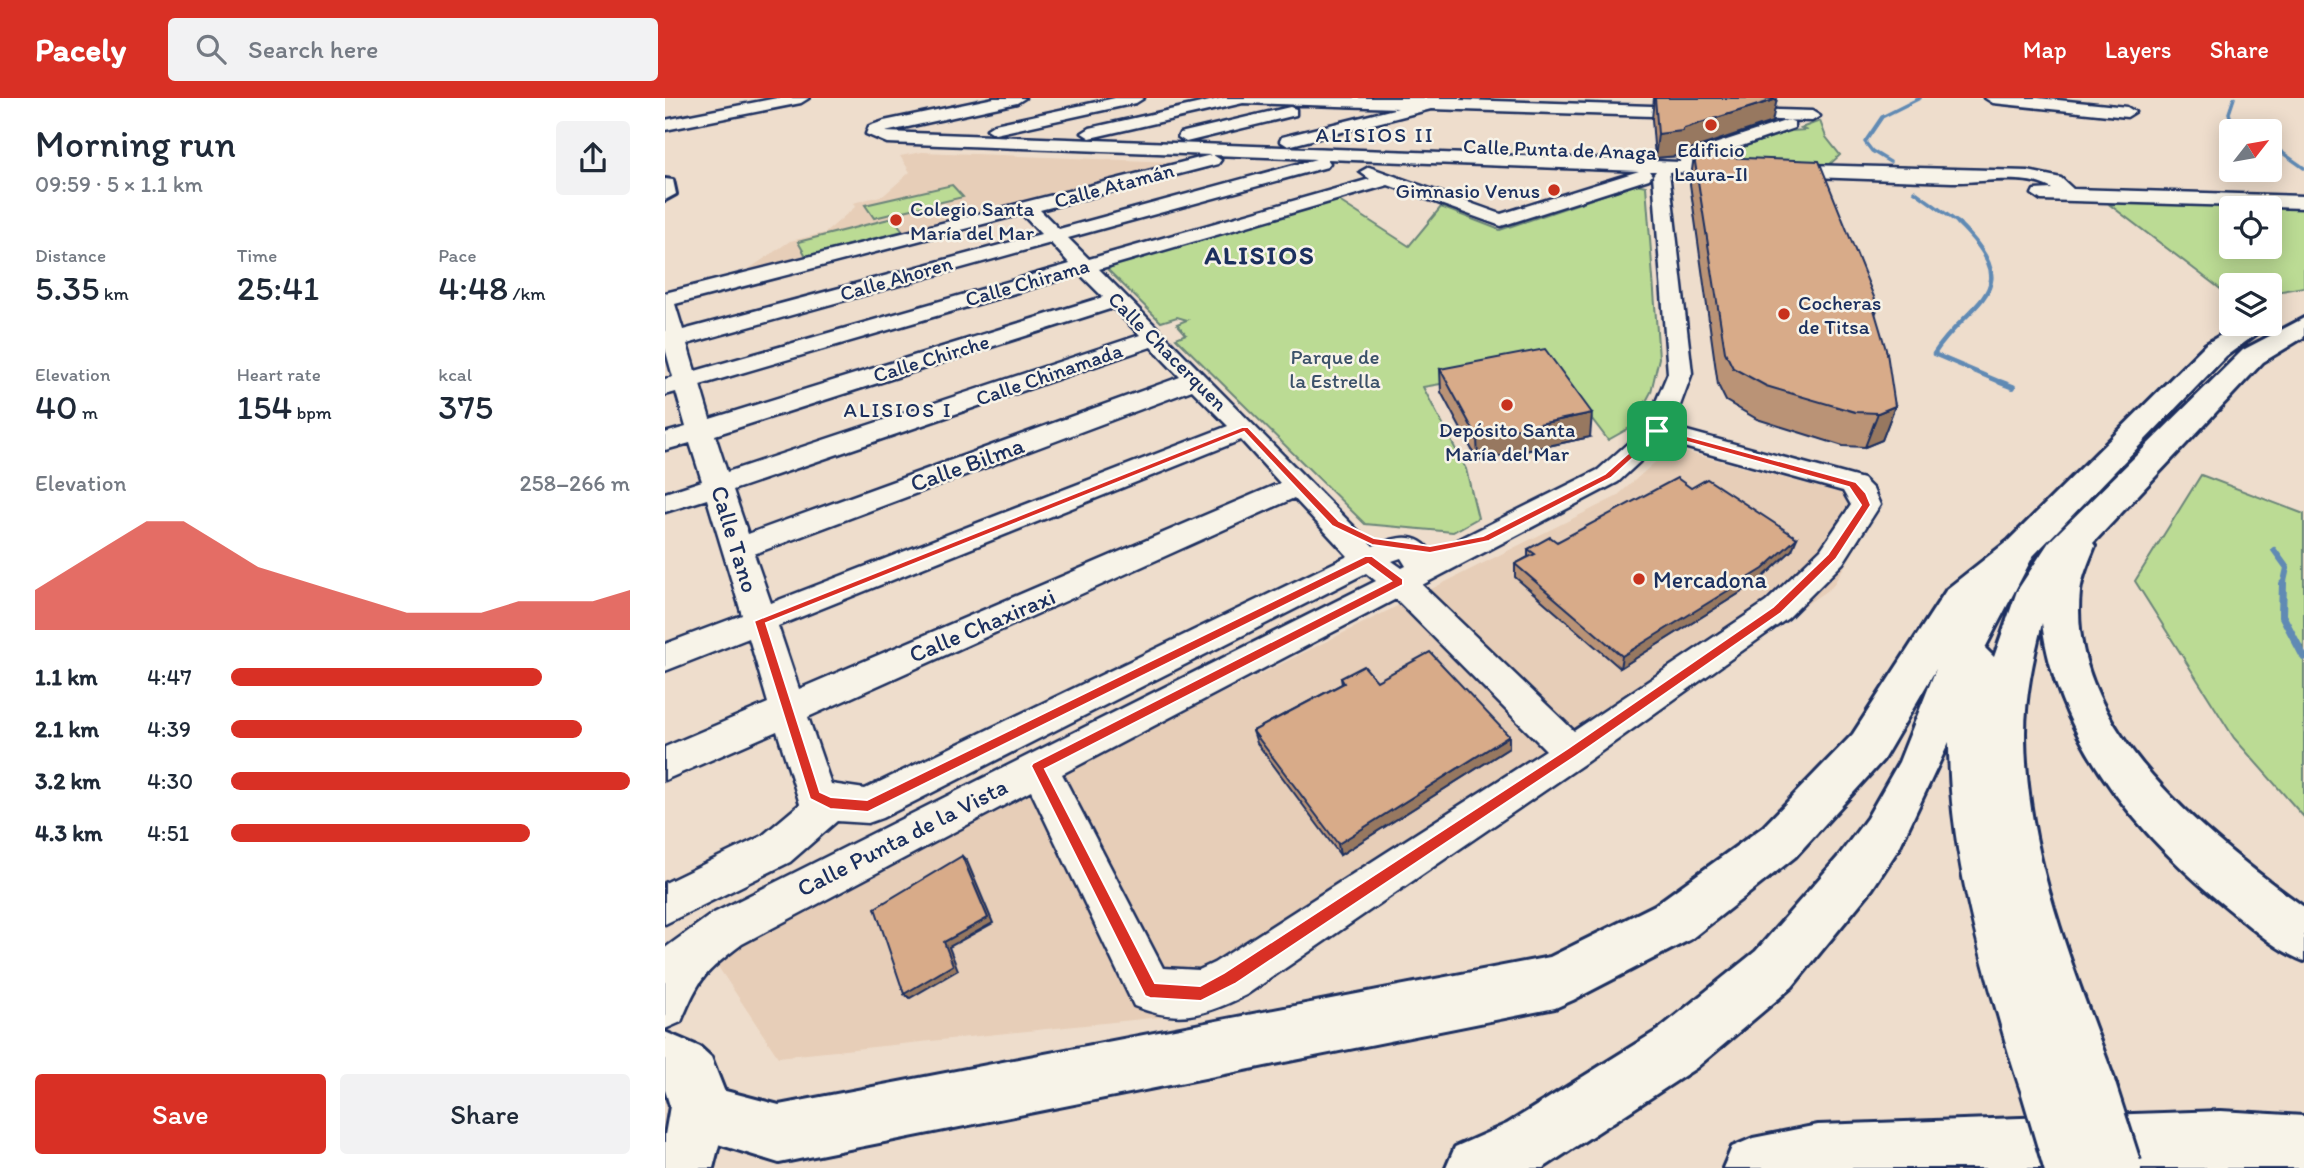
<!DOCTYPE html>
<html lang="en">
<head>
<meta charset="utf-8">
<style>
	:root { --surface:#fff; --page:#f2f2f3; --text:#1f2937; --muted:#747a83; --accent:#d93025 }
	body { margin:0; font-family:Itim,sans-serif; background:var(--page); color:var(--text); height:100vh; display:flex; flex-direction:column; font-size:26px; white-space:nowrap }
	* { box-sizing:border-box; margin:0 }
	p { font-size:23px; color:var(--muted) }
	.icon { flex:none; width:38px; height:38px; fill:none; stroke:currentColor; stroke-width:2; stroke-linecap:round; stroke-linejoin:round }
	.map { position:relative; flex:1; overflow:hidden }
	.side { display:flex; flex-direction:column; background:var(--surface); width:665px }
	.side>* { flex:none }
	.needle { width:46px; rotate:59deg }
	.controls { position:absolute; left:1554px; top:21px; display:grid; gap:14px }
	.controls a { display:grid; place-items:center; width:63px; height:63px; border-radius:7px; background:var(--surface); box-shadow:0 4px 18px #0003; font-size:35px }
	.pin { position:absolute; display:grid; place-items:center; width:60px; height:60px; color:#fff; margin:-30px; border-radius:14px; box-shadow:0 4px 10px #0006 }
	.round { display:grid; place-items:center; flex:none; width:74px; height:74px; border-radius:7px; background:var(--page) }
	.summary { display:flex; align-items:center; justify-content:space-between; height:119px; padding:0 35px }
	h1 { font-size:38px; font-weight:600; line-height:52px }
	.metrics { display:grid; grid-template-columns:repeat(3,1fr); gap:10px; height:119px; padding:7px 35px }
	.metrics div { display:grid; align-content:center }
	.metrics b { font-size:35px; font-weight:600 }
	.metrics small { font-size:19px; font-weight:400 }
	.metrics p { font-size:19px }
	.chart { height:196px; padding:14px 35px }
	.chart p { display:flex; justify-content:space-between }
	.chart svg { width:100%; height:126px; margin-top:7px; fill:var(--accent); opacity:.7 }
	.cta { display:flex; gap:14px; margin-top:auto; padding:14px 35px }
	.cta a { flex:1; height:80px; border-radius:7px; background:var(--accent); color:#fff; font-size:28px; font-weight:600; line-height:80px; text-align:center }
	.cta a+a { background:var(--page); color:var(--text) }
	ul { padding:0 35px; list-style:none; font-size:23px }
	li { display:grid; grid-template-columns:112px 84px 1fr; align-items:center; height:52px }
	li i { height:18px; border-radius:9px; background:var(--accent) }
	header { display:flex; align-items:center; gap:42px; box-sizing:border-box; height:98px; padding:0 35px; background:var(--accent); color:#fff }
	header strong { font-size:33px }
	nav { display:flex; gap:38px; margin-inline-start:auto; font-size:24px }
	.search { width:490px; height:63px; background:var(--page); display:flex; align-items:center; gap:18px; box-sizing:border-box; padding:0 24px; border-radius:7px; color:var(--muted); font-size:26px }
	main { display:flex; flex:1; min-height:0 }
	.map>svg:first-child { display:block }
</style>
</head>
<body>
<header>
<strong>Pacely</strong>
<div class="search"><svg class="icon" aria-label="search" viewBox="0 0 24 24"><circle cx="10" cy="10" r="6"/><path d="M15 15l6 6"/></svg>Search here</div>
<nav><a>Map</a><a>Layers</a><a>Share</a></nav>
</header>
<main>
<section class="side">
<div class="summary"><div><h1>Morning run</h1><p>09:59 · 5 × 1.1 km</p></div><a class="round"><svg class="icon" aria-label="share" viewBox="0 0 24 24"><path d="M12 15V3M7 8l5-5 5 5M5 13v7h14v-7"/></svg></a></div>
<div class="metrics">
<div><p>Distance</p><b>5.35<small> km</small></b></div>
<div><p>Time</p><b>25:41</b></div>
<div><p>Pace</p><b>4:48<small> /km</small></b></div>
</div>
<div class="metrics">
<div><p>Elevation</p><b>40<small> m</small></b></div>
<div><p>Heart rate</p><b>154<small> bpm</small></b></div>
<div><p>kcal</p><b>375</b></div>
</div>
<div class="chart"><p><span>Elevation</span>258–266 m</p>
<svg viewBox="0 0 160 44" preserveAspectRatio="none"><path d="M0 44V30L10 22L20 14L30 6L40 6L50 14L60 22L70 26L80 30L90 34L100 38L110 38L120 38L130 34L140 34L150 34L160 30V44z"/></svg>
</div>
<ul>
<li><b>1.1 km</b>4:47<i style="width:78%"></i></li>
<li><b>2.1 km</b>4:39<i style="width:88%"></i></li>
<li><b>3.2 km</b>4:30<i style="width:100%"></i></li>
<li><b>4.3 km</b>4:51<i style="width:75%"></i></li>
</ul>
<div class="cta"><a>Save</a><a>Share</a></div>
</section>
<div class="map">
<svg width="1639" height="1070" viewBox="0 0 1639 1070">
	<rect width="100%" height="100%" fill="#edc"/>
	<filter id="ink" filterUnits="userSpaceOnUse"><feTurbulence type="fractalNoise" baseFrequency=".0143" numOctaves="2"/><feDisplacementMap in="SourceGraphic" scale="14" xChannelSelector="R" yChannelSelector="G"/><feConvolveMatrix kernelMatrix="1 2 1 2 8 2 1 2 1" color-interpolation-filters="sRGB"/></filter>
	<g filter="url(#ink)">
		<path fill="#e7ceb8" d="M257,54l253,10v2l-432,109 47,-32 35,-8 30,-26 -2,-4 31,-8 26,-23 -10,-16z
			M1006,350l211,56 -50,83 -623,425 -431,45 -71,-107 909,-453z"/>
		<path fill="#bbdb94" stroke="#6b8579" stroke-width="2" fill-rule="evenodd" d="M1155,23l6,16 14,18 -12,11 -119,-8 82,-27 14,-1 -4,-2z
			M971,86l10,2 13,172 -8,34 -18,34 -25,14 -57,-75 -128,22 43,82 12,49 -25,14 -88,-8 -189,-186 10,-4 -9,-10 10,-4 -10,-3 -16,5 -53,-52 5,-6 223,-65 73,47 32,-39 59,23z
			M287,87l11,12 -89,21 -9,-13z
			M1461,104l178,7v78l-34,6v-8h-39v12l-121,-92zM1566,110h39v39h-39z
			M228,120l10,13 -97,25 -8,-14z
			M1536,377l103,39v303l-70,-79 -99,-157z"/>
		<g fill="none" stroke-linecap="round" stroke-linejoin="round">
			<path stroke="#618ab4" stroke-width="3.5" d="M1569,0l-5,15 2,7 18,11
				M1605,46l34,24
				M1225,64l-18,-11 -7,-9 17,-25 38,-19
				M1249,93l46,33"/>
			<path stroke="#618ab4" stroke-width="4.5" d="M1293,125c72,69 10,77 -24,131l71,30"/>
			<path stroke="#618ab4" stroke-width="6" d="M1335,284l13,5
				M1609,452l13,18 -4,18"/>
			<path stroke="#618ab4" stroke-width="8" d="M1618,486l-1,31 22,42"/>
			<defs>
				<path id="minor" d="M112,0h32l-8,5 -136,27v-10z
					M329,0h31l-8,5 -132,29 795,30 1,-7 107,-35 6,2v6l-99,34 333,9 33,7 12,11 231,7v12l-263,-8 -9,-6 2,-4 18,-1c-27,-16 -69,-6 -100,-7 -94,-3 -189,-7 -283,-10l23,201 -20,54 191,52 10,10 7,16 -37,58 -55,55 -203,145 -339,232c-40,20 -68,29 -112,11l-103,-215 -289,153c-39,30 -42,33 -61,78l-16,7v-81l47,-34 664,-333 -10,-8 -484,245 -14,5 -31,-2 -47,41 -125,62v-41l97,-47 38,-32 -23,-73 -112,49v-33l103,-44 -19,-65 -84,33v-27l77,-29 -35,-116 -42,13v-19l37,-12 -12,-38 -25,7v-17l21,-6 -10,-35 -11,3v-16l8,-2 -8,-29v-55l546,-138 -324,-12 -21,-9 3,-8 15,-5zM548,57l103,4 -257,70 -19,-19 178,-46 3,-4zM662,61l312,12 -138,43 -132,-47 -9,5 10,7 -281,80 -21,-21 259,-71 3,-4zM984,73h7l-3,4 15,198 -23,55 -47,42 -166,83c-16,-23 -37,-15 -59,-7l-274,-277 289,-84 113,41 148,-47 3,-4zM357,116l19,20 -358,96 -8,-26zM386,145l19,21 -375,107 -8,-27zM415,176l23,23 -393,122 -10,-34zM448,210l27,27 -413,137 -12,-37zM486,249l29,30 -432,157 -15,-44zM527,292l36,36 -457,177 -17,-49zM576,342l39,43 -481,206 -21,-63zM997,343l181,50 8,14 -30,44 -55,53 -192,129 -152,-146 196,-103zM629,400l54,58 -483,233 -34,-5 -23,-67zM736,460l5,8 -4,2 -10,-7zM731,501l150,151 -332,213 -15,7 -36,-2 -101,-194z
					M450,0h29l-8,5 -141,31 -8,-5 8,-5z
					M558,0h239l-2,2 352,11 8,5 -8,5 -381,-12 -143,37 -8,-5 2,-4 116,-29 -155,-5 -153,35 -8,-5 8,-5z
					M1320,0h53l89,9 8,5 -8,5 -134,-14z
					M625,9l6,2v6l-110,27 -8,-5 2,-4z"/>
				<path id="major" d="M0,81l8,1 3,14 -11,6z
					M0,934l35,15 11,10 13,33 1,32 -12,46h-48v-33l5,-29 -5,-16z"/>
				<path id="highway" d="M1639,220v19l-41,25 -170,181 2,3c-6,15 -13,30 -15,46 -14,134 128,246 224,315v54c-28,-11 -51,-32 -74,-51 -90,-72 -172,-168 -188,-287 -9,37 -17,73 -17,110 0,123 51,241 92,354l-8,20 -20,8 -21,-11 -21,11 -20,-8c-13,-33 -22,-68 -32,-102 -25,-86 -46,-173 -46,-263l-50,106 -27,41 -80,98 -96,81 -153,100h-97l9,-21 52,-23 151,-94 98,-79 82,-94 29,-39 32,-56 37,-93 -53,91 -88,97 -104,82 -118,61 -18,8 -776,155 -100,-31 -8,-20 8,-20 20,-8 80,21 771,-148 105,-52 108,-78 90,-93 94,-145 62,-49 197,-196 33,-20h31l-44,32 -193,200 -48,92 9,9 23,-66 32,-49 194,-192z
					M1556,1013l83,5v52h-581l9,-21 21,-9 65,-13z"/>
			</defs>
			<use href="#minor" stroke="#1b2f5e" stroke-width="5"/>
			<use href="#major" stroke="#1b2f5e" stroke-width="6"/>
			<use href="#highway" stroke="#1b2f5e" stroke-width="6"/>
			<use href="#minor" fill="#f7f3e8" fill-rule="evenodd"/>
			<use href="#major" fill="#f7f3e8" fill-rule="evenodd"/>
			<use href="#highway" fill="#f7f3e8" fill-rule="evenodd"/>
			<defs>
				<path id="highway-bridge" d="M1382,989l24,81
					M1424,989l26,81"/>
			</defs>
			<use href="#highway-bridge" stroke="#1b2f5e" stroke-width="58" stroke-linecap="butt"/>
			<use href="#highway-bridge" stroke="#f7f3e8" stroke-width="52"/>
		</g>
		<path fill="#ba9376" stroke="#1b2f5e" stroke-width="2" d="M989,0h105l13,24 -92,31 -2,3 -23,2 -3,-39z
			M1029,58l184,151 -3,8 20,91 -13,34 -17,7 -22,-1 -86,-27 -31,-18 -8,-16 -28,-201z
			M775,271l150,68 -112,24 -37,-69z
			M1026,390l101,62 -33,31 -139,87 -105,-91v-13l13,-7v-8l29,-7z
			M676,580l36,3 132,55v12l-169,107 -83,-112 -4,-12 89,-47z"/>
		<path fill="#977860" stroke="#1b2f5e" stroke-width="2" d="M1112,1l-5,23 -92,31 -2,3 -23,2 3,-24 26,-6z
			M1230,308l-13,34 -17,7 13,-34z
			M927,315l-2,24 -112,24 -1,-24z
			M1132,440l-5,12 -33,31 -139,87 2,-12z
			M844,638v12l-169,107 -2,-11z
			M297,758l5,5 26,62 -44,24 9,23 -48,28 -6,-4 40,-52z"/>
		<path fill="#d8ab89" stroke="#1b2f5e" stroke-width="2" d="M990,0h104l18,1 -93,29 -2,3 -24,3z
			M1029,58l125,5 59,146 -5,-1 14,47 8,53 -17,7 -23,-1 -89,-26 -33,-18 -8,-16z
			M880,251l47,64 -115,24 -37,-68z
			M1012,380l14,10 16,-9 90,59 -34,31 -141,87 -107,-92 20,-10 -7,-5 22,-12 7,5z
			M765,554l79,84 -171,108 -85,-113 91,-48 -3,-5 23,-12 13,15z
			M297,758l26,62 -44,24 9,23 -49,29 -29,-86z"/>
	</g>
	<path fill="#d93025" stroke="#fff" stroke-width="2" fill-rule="evenodd" d="M577,329h6l91,94 35,17 56,8 53,-10 122,-62 52,-46 199,54 10,11 5,12 -35,54 -55,54 -205,143 -341,228 -34,17 -51,-3 -5,-2 -114,-230 2,-3 358,-182 -23,-17 -500,248 -38,-3 -20,-10 -56,-178zM579,334l88,94 40,19 58,8 59,-12 122,-63 48,-44 190,53 12,18 -33,49 -55,53 -206,142 -343,224 -24,13 -45,-3 -110,-214 358,-184v-6l-31,-23h-7l-498,244 -36,-3 -11,-5 -54,-169z"/>
	<g fill="#c8321e" stroke="#f7f3e8" stroke-width="2.5">
		<circle cx="1046" cy="27" r="7"/>
		<circle cx="889" cy="92" r="7"/>
		<circle cx="231" cy="122" r="7"/>
		<circle cx="1119" cy="216" r="7"/>
		<circle cx="842" cy="307" r="7"/>
		<circle cx="974" cy="481" r="7"/>
	</g>
	<g text-anchor="middle" dominant-baseline="central" stroke-width="5" stroke-linejoin="round" paint-order="stroke">
		<g font-size="21" letter-spacing="2" fill="#1b2f5e" stroke="#f7f3e8">
			<text x="710" y="36">ALISIOS II</text>
			<text x="233" y="311">ALISIOS I</text>
		</g>
		<g font-size="21" fill="#1b2f5e" stroke="#f7f3e8">
			<text transform="translate(895 51) rotate(2)">Calle Punta de Anaga</text>
			<text transform="translate(449 87) rotate(-15)">Calle Atamán</text>
			<text transform="translate(231 180) rotate(-16)">Calle Ahoren</text>
			<text transform="translate(362 184) rotate(-16)">Calle Chirama</text>
			<text transform="translate(503 253) rotate(45)">Calle Chacerquen</text>
			<text transform="translate(266 260) rotate(-17)">Calle Chirche</text>
			<text transform="translate(384 276) rotate(-19)">Calle Chinamada</text>
		</g>
		<g font-size="21" fill="#1b2f5e" stroke="#f7f3e8">
			<text x="1046" y="51">Edificio<tspan x="1046" dy="24">Laura-II</tspan></text>
			<text x="875" y="92" text-anchor="end">Gimnasio Venus</text>
			<text x="245" y="110" text-anchor="start">Colegio Santa<tspan x="245" dy="24">María del Mar</tspan></text>
			<text x="1133" y="204" text-anchor="start">Cocheras<tspan x="1133" dy="24">de Titsa</tspan></text>
			<text x="842" y="331">Depósito Santa<tspan x="842" dy="24">María del Mar</tspan></text>
		</g>
		<g font-size="21" fill="#3b5169" stroke="#f7f3e8">
			<text x="670" y="258">Parque de<tspan x="670" dy="24">la Estrella</tspan></text>
		</g>
		<g font-size="24" fill="#1b2f5e" stroke="#f7f3e8">
			<text transform="translate(302 366) rotate(-20)">Calle Bilma</text>
			<text transform="translate(70 441) rotate(73)">Calle Tano</text>
			<text transform="translate(317 527) rotate(-23)">Calle Chaxiraxi</text>
			<text transform="translate(237 739) rotate(-27)">Calle Punta de la Vista</text>
		</g>
		<g font-size="24" fill="#1b2f5e" stroke="#f7f3e8" text-anchor="start">
			<text x="988" y="481">Mercadona</text>
		</g>
		<g font-size="26" font-weight="bold" letter-spacing="2" fill="#1b2f5e" stroke="#f7f3e8">
			<text x="595" y="157">ALISIOS</text>
		</g>
	</g>
</svg>
<div class="controls">
<a><svg class="needle" viewBox="-14 -14 28 28"><path d="M0-13l5 13h-10z" fill="#e53935"/><path d="M0 13l5-13h-10z" fill="#747a83"/></svg></a>
<a><svg class="icon" aria-label="locate" viewBox="0 0 24 24"><circle cx="12" cy="12" r="6"/><path d="M12 2v4M12 18v4M2 12h4M18 12h4"/></svg></a>
<a><svg class="icon" aria-label="layers" viewBox="0 0 24 24"><path d="M12 4l9 5-9 5-9-5zM3 14l9 5 9-5"/></svg></a>
</div>
<div class="pin" style="left:992px;top:333px;background:#1e9e55"><svg class="icon" aria-label="arrive" viewBox="0 0 24 24"><path d="M6 21V4h12l-3 4 3 4H6"/></svg></div>
</div>
</main>
</body>
</html>
